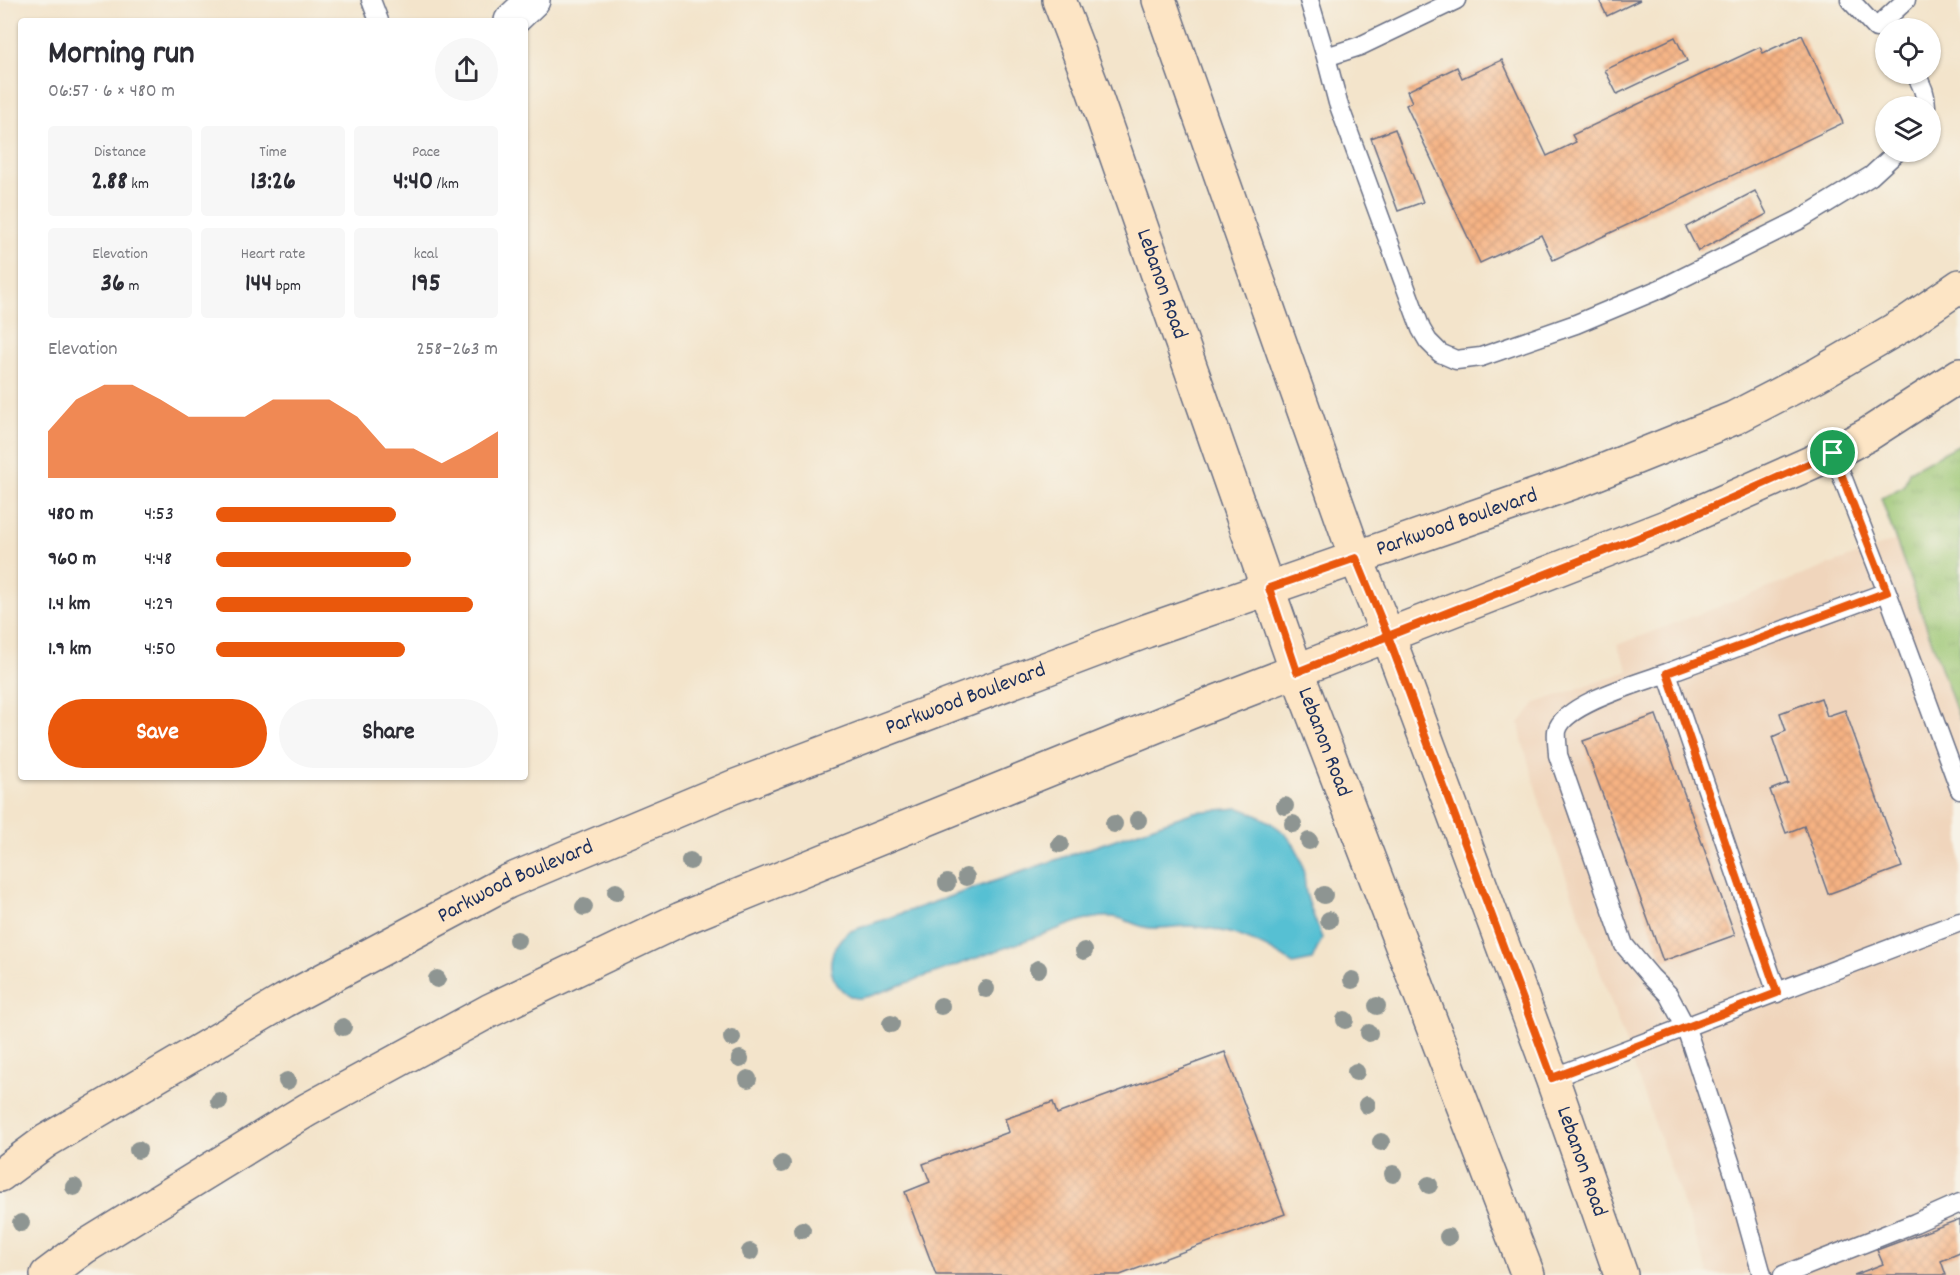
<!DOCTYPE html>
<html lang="en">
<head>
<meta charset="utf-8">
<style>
	:root { --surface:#fff; --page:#f7f7f7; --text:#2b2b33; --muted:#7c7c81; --accent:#ea580c }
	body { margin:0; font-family:Dekko,sans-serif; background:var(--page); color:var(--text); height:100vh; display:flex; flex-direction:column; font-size:22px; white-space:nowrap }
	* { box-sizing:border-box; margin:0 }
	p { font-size:20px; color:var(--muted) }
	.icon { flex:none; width:33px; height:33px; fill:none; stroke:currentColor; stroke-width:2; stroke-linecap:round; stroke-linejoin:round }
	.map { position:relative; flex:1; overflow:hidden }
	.side { position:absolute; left:18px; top:18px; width:510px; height:762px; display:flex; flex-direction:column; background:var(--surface); border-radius:6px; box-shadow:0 2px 4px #0004 }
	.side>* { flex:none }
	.tools { position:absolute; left:1875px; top:18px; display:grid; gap:12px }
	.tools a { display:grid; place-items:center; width:66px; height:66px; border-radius:50%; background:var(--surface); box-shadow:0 2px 4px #0004; font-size:30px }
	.pin { position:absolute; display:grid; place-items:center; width:51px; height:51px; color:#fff; margin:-26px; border:3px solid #fff; border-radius:50%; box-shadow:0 2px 6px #0007 }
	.round { display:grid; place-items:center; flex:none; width:63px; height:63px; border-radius:32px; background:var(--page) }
	.summary { display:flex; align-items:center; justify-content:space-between; height:102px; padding:0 30px }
	h1 { font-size:33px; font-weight:700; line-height:45px }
	.stats { display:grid; grid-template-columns:repeat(3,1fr); gap:9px; height:102px; padding:6px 30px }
	.stats div { display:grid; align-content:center; border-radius:6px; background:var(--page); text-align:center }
	.stats b { font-size:26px; font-weight:700 }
	.stats small { font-size:16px; font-weight:400 }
	.stats p { font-size:16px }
	.chart { height:168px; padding:12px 30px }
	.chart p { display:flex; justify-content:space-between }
	.chart svg { width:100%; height:108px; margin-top:6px; fill:var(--accent); opacity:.7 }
	.cta { display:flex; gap:12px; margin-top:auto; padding:12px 30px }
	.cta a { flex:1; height:69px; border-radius:36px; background:var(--accent); color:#fff; font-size:24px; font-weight:700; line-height:69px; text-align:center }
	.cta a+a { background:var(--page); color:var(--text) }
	ul { padding:0 30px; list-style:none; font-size:20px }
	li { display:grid; grid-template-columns:96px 72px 1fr; align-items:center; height:45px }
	li i { height:15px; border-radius:8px; background:var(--accent) }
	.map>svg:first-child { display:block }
</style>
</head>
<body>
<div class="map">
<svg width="1960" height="1275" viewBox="0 0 1960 1275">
	<defs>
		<pattern id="grass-tufts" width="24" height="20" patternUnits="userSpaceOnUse" patternTransform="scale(1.5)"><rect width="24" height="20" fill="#9bc673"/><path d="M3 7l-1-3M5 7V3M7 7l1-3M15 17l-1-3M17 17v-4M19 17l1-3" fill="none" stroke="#85aa66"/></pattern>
		<pattern id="building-cross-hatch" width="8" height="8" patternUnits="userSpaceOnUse" patternTransform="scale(1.5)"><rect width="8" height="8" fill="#f6b282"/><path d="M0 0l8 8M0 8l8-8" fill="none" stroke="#d29973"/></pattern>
	</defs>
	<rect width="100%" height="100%" fill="#f7f3e8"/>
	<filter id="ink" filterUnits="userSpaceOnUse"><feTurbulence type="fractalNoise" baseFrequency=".0167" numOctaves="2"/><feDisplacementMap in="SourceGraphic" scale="12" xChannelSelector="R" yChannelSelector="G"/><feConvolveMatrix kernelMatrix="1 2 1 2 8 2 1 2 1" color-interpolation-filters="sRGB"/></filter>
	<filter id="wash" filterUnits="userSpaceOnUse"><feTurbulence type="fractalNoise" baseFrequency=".008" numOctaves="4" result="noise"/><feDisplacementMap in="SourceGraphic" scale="24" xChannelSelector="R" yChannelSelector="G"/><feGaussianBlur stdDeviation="1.35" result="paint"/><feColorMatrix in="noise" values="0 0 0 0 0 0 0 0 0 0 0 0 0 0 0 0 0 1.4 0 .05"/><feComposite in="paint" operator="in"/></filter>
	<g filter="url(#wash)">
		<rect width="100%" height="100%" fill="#f3e4cb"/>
		<path fill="#f0d5bc" d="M1896,540l64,181v554h-251l-167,-465 -20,-70 -3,-17 17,-20 93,-32 -12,-26z"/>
		<path fill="url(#grass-tufts)" stroke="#5b7a68" stroke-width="1.5" d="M1960,444v277l-79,-223 23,-12 5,-15z"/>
		<path fill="#57c0d3" stroke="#397898" stroke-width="1.5" d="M1239,808c26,9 54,24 62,52 4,11 3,23 5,33 4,15 10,30 16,45l-10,22 -19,4c-31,-22 -63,-35 -102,-38 -14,0 -27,3 -41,2 -11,-1 -21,-7 -31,-10 -13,-3 -24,0 -36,2l-210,75c-5,1 -10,3 -15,3 -6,0 -12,-4 -16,-8 -18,-18 -13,-43 6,-58l346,-120z"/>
		<g id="blocks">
			<path fill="url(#building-cross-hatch)" d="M1599,0h41l-33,16z
				M1802,35l41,88 -290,137 -12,-25 -61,28 -74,-158 6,-3 -5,-11 50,-24 5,11 40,-18 45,96 29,-14 -4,-7 188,-88 3,6z
				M1675,37l12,24 -70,33 -12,-24z
				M1395,129l28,73 -25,9 -27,-73z
				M1755,191l12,23 -69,37 -12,-24z
				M1821,698l6,18 18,-6 57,157 -74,27 -24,-68 -18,7 -16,-43 18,-7 -16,-46 14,-6 -6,-18z
				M1656,715l79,220 -72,26 -80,-220z
				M1225,1052l60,162 -165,61h-184l-31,-83 25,-10 -7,-18 86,-32 -4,-13 48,-17 4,12z
				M1960,1219v34l-19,8 5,14h-92l29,-11 -6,-14z"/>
		</g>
	</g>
	<g filter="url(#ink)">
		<use href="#blocks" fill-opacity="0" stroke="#676e84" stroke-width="1.5"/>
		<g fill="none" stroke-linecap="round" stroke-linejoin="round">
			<defs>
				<path id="service" d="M371,0l8,21
					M1309,0l17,57 34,-11 96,-46
					M1850,0l26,28 30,-28
					M1326,57l12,46 83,226 7,12 12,12 16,7 25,-3 95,-33 86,-36 137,-68 72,-44 26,-24
					M1915,74c7,10 11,19 11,32
					M1833,453l54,139 73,198
					M1667,673c-25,9 -104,31 -110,58 -1,7 1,17 1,24l66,190 27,32 17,17 18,34 48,146 28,101
					M1777,993l-110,-320 220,-81
					M1552,1078l408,-156
					M1783,1275l132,-52 45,-20"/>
				<path id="minor" d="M511,21l22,-21"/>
				<g id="secondary">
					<path id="s1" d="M1059,0l34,89 204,583 231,603"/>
					<path id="s2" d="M1159,0l197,558 32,78 164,442 69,197"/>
					<path id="s3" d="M0,1175l46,-34 238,-140 223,-119 226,-95 413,-156 434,-151 154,-62 83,-43 89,-52 54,-37"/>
					<path d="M47,1275l36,-27 224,-138 182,-99 192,-92 507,-206 483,-188 162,-72 34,-18 93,-60"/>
				</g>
			</defs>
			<use href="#service" stroke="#676e84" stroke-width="21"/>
			<use href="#minor" stroke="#676e84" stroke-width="36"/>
			<use href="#secondary" stroke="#676e84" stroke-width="36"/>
			<use href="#service" stroke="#fff" stroke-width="18"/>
			<use href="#minor" stroke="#fff" stroke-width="33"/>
			<use href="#secondary" stroke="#fde5c5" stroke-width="33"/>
		</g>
		<g fill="#8e9592">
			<circle cx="1285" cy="806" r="9"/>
			<circle cx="1138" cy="820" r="9"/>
			<circle cx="1114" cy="824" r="9"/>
			<circle cx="1293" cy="824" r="9"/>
			<circle cx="1309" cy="841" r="9"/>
			<circle cx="1060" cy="844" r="9"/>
			<circle cx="690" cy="861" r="9"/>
			<circle cx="966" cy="877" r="9"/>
			<circle cx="947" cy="883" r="9"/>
			<circle cx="616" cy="892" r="9"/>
			<circle cx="1324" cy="895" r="9"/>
			<circle cx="584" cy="907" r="9"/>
			<circle cx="1329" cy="920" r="9"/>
			<circle cx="517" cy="940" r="9"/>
			<circle cx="1084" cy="951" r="9"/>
			<circle cx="1038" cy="969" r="9"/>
			<circle cx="437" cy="979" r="9"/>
			<circle cx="1352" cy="980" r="9"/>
			<circle cx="986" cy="989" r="9"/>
			<circle cx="941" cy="1006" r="9"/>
			<circle cx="1377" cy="1006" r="9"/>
			<circle cx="1345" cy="1020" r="9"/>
			<circle cx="891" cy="1024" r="9"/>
			<circle cx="343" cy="1027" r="9"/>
			<circle cx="1369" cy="1033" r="9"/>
			<circle cx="732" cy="1038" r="9"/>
			<circle cx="740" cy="1059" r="9"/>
			<circle cx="1356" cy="1072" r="9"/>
			<circle cx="748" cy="1079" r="9"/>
			<circle cx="287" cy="1081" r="9"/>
			<circle cx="219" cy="1101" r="9"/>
			<circle cx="1367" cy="1105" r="9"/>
			<circle cx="1381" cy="1142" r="9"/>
			<circle cx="138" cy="1150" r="9"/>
			<circle cx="782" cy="1164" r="9"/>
			<circle cx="1393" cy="1174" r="9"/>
			<circle cx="1429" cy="1185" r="9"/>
			<circle cx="74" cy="1187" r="9"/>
			<circle cx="21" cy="1223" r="9"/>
			<circle cx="802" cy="1230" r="9"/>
			<circle cx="1448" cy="1237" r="9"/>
			<circle cx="750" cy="1252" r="9"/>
		</g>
	</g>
	<g fill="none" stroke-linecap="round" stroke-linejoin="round" filter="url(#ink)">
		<defs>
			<path id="route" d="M1833,453l-162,72 -283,111 -32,-78 -87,30 28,84 91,-36 164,442 225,-85 -110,-320 220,-81 -54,-139"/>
		</defs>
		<use href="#route" stroke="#fff" stroke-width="12"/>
		<use href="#route" stroke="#ea580c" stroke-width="8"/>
	</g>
	<g text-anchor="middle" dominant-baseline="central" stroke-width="6" stroke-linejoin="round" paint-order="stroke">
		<g font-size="22" fill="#1b2f5e" stroke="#f7f3e8">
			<text stroke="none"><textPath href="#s1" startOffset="302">Lebanon Road</textPath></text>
			<text stroke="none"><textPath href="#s3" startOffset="1602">Parkwood Boulevard</textPath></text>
			<text stroke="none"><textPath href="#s3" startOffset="1080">Parkwood Boulevard</textPath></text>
			<text stroke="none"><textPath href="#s1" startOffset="788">Lebanon Road</textPath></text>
			<text stroke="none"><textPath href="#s3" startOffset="594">Parkwood Boulevard</textPath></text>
			<text stroke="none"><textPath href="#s2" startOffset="1236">Lebanon Road</textPath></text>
		</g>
	</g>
</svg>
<div class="tools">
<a><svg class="icon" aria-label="locate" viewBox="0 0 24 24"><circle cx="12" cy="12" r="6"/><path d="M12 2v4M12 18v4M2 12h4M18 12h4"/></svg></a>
<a><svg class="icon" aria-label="layers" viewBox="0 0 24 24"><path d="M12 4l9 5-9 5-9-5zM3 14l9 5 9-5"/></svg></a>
</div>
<div class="pin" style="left:1833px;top:453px;background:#1e9e55"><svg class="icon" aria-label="arrive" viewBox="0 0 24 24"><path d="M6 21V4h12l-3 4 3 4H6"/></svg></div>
<section class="side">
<div class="summary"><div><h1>Morning run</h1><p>06:57 · 6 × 480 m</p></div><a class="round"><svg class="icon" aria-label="share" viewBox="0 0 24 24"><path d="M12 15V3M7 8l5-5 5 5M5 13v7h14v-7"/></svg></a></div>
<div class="stats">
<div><p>Distance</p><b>2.88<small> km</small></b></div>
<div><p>Time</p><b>13:26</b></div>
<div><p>Pace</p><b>4:40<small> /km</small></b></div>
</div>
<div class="stats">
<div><p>Elevation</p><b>36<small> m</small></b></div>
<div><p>Heart rate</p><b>144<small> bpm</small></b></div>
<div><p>kcal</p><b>195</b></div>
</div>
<div class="chart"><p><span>Elevation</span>258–263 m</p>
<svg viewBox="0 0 160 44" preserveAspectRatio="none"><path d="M0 44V25L10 12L20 6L30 6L40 12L50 19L60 19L70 19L80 12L90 12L100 12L110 19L120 32L130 32L140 38L150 32L160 25V44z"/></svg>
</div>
<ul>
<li><b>480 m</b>4:53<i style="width:64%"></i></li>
<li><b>960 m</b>4:48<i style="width:69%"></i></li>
<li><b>1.4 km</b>4:29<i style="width:91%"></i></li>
<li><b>1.9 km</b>4:50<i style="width:67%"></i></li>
</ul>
<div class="cta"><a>Save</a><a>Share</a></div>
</section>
</div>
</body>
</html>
